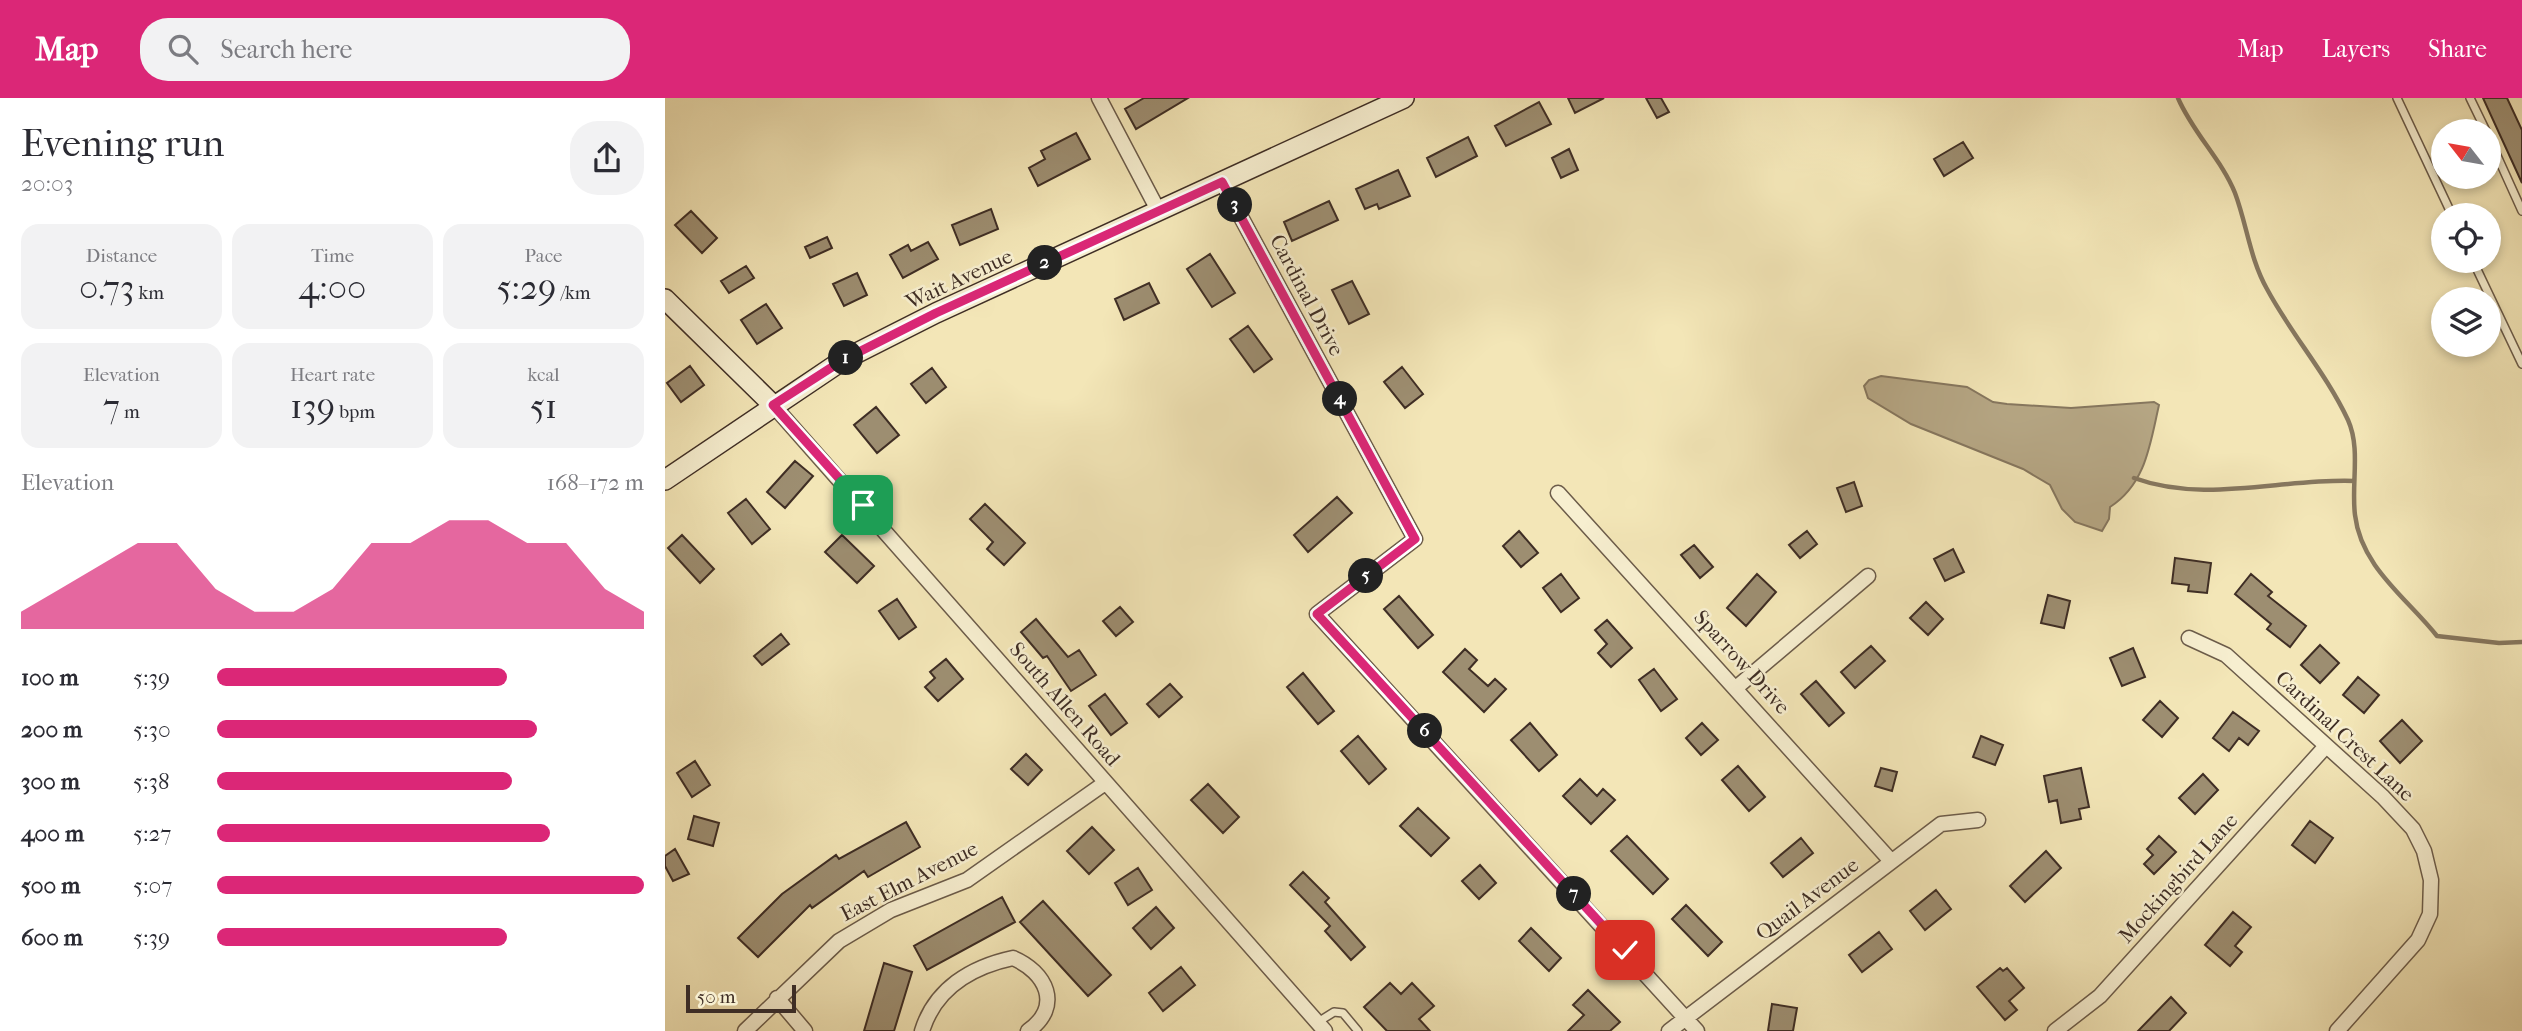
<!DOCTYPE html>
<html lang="en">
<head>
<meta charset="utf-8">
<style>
	:root { --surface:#fff; --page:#f2f2f3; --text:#2b2b33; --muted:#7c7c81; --accent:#db2777 }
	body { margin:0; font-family:"IM FELL French Canon",serif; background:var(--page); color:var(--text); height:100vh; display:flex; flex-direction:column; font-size:26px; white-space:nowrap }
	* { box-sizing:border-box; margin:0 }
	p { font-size:23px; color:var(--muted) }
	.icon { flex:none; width:38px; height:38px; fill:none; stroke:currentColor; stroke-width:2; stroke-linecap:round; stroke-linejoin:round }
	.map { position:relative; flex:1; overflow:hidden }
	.sheet { display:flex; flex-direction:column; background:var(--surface); width:665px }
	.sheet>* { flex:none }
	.needle { width:46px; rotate:301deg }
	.fabs { position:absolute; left:1766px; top:21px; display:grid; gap:14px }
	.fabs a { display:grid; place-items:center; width:70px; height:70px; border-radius:50%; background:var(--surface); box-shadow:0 4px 10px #0003; font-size:35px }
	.scale { position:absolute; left:21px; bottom:18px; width:110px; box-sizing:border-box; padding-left:7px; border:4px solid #3f2e25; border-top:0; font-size:19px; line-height:24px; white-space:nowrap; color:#3f2e25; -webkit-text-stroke:5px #f7efd0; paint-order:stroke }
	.pin { position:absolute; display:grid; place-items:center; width:60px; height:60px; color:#fff; margin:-30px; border-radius:14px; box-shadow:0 4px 10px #0006 }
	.km { position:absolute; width:35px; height:35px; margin:-18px; border-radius:50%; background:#222; color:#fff; font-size:19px; line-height:35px; text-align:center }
	.round { display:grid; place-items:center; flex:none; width:74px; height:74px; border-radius:28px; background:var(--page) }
	.summary { display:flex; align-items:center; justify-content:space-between; height:119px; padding:0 21px }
	h1 { font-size:38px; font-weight:600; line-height:52px }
	.figures { display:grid; grid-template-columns:repeat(3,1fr); gap:10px; height:119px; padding:7px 21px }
	.figures div { display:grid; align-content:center; border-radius:18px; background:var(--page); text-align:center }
	.figures b { font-size:35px; font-weight:600 }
	.figures small { font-size:19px; font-weight:400 }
	.figures p { font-size:19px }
	.chart { height:196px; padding:14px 21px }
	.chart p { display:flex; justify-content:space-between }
	.chart svg { width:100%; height:126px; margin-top:7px; fill:var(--accent); opacity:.7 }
	ul { padding:0 21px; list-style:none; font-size:23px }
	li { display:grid; grid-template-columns:112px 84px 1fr; align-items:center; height:52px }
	li i { height:18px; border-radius:9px; background:var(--accent) }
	header { display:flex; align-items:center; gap:42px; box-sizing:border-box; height:98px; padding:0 35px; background:var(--accent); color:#fff }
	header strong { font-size:33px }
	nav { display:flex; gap:38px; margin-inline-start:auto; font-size:24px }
	.search { width:490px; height:63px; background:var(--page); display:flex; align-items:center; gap:18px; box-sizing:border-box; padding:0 24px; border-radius:28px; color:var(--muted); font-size:26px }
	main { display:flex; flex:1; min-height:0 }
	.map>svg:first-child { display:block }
</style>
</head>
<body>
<header>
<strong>Map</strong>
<div class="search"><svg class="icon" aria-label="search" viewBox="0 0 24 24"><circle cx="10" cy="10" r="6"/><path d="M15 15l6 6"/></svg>Search here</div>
<nav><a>Map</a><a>Layers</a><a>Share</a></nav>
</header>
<main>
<section class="sheet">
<div class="summary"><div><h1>Evening run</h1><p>20:03</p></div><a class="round"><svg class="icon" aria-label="share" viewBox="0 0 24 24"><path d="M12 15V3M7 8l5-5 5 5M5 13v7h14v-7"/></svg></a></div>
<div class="figures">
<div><p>Distance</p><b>0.73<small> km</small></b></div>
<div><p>Time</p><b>4:00</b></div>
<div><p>Pace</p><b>5:29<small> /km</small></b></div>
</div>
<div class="figures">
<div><p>Elevation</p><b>7<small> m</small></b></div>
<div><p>Heart rate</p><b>139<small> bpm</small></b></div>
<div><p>kcal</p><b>51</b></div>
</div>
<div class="chart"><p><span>Elevation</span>168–172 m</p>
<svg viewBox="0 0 160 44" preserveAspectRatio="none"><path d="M0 44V38L10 30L20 22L30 14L40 14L50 30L60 38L70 38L80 30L90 14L100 14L110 6L120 6L130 14L140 14L150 30L160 38V44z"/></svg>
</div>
<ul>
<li><b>100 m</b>5:39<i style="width:68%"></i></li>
<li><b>200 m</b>5:30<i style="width:75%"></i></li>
<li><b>300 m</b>5:38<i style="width:69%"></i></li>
<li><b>400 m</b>5:27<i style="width:78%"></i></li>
<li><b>500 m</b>5:07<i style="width:100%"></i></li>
<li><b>600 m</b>5:39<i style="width:68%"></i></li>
</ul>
</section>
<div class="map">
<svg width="1857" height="933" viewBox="0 0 1857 933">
	<rect width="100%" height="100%" fill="#f3e6b7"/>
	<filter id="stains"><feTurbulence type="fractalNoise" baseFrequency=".00286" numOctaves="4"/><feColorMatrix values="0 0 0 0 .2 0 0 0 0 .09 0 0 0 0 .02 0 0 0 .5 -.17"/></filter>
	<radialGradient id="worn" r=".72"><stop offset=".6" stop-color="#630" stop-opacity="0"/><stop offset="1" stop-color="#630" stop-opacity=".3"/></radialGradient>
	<path fill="#b6a785" stroke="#86775f" stroke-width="2" d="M1216,278l86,11 26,15 14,2 64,4 83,-6 5,3c-9,39 -13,79 -49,102l-1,12 -7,12 -27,-9 -13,-13 -12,-24 -27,-16 -112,-45 -43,-26 -4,-12 5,-6z"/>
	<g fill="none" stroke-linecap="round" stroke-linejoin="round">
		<path stroke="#86775f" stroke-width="4.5" d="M1513,0c15,35 44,62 57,95 12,32 15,66 32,96 24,45 59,84 81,131 13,29 3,64 7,95 6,52 52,83 82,121l62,7 23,-1
			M1469,380c71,26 148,0 220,3"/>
	</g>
	<path fill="#9d8e71" stroke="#3f2e25" stroke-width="2" d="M479,0h44l-52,31 -11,-20z
		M903,0h36l-29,15z
		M981,0h15l8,14 -12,6z
		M1818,0h24l15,32v53z
		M874,4l12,22 -45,22 -11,-20z
		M411,35l14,26 -52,27 -9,-18 16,-9 -4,-8z
		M803,39l9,19 -41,21 -9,-19z
		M1298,44l10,16 -29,18 -10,-17z
		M904,51l9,21 -17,8 -9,-20z
		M733,72l12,26 -31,13 -2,-5 -12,5 -9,-20z
		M664,103l9,19 -46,21 -8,-19z
		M326,111l7,20 -38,16 -8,-20z
		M26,113l26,27 -15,15 -27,-28z
		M162,139l5,11 -22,10 -5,-11z
		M263,144l10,17 -35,19 -13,-23 18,-10 3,6z
		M545,156l25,39 -23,14 -25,-38z
		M81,168l8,12 -25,15 -8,-12z
		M192,175l10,22 -23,11 -11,-22z
		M687,183l17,33 -20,10 -17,-34z
		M484,185l10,20 -35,17 -9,-21z
		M101,206l16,24 -25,16 -16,-24z
		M583,228l24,33 -18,13 -24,-33z
		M25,268l14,19 -23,17 -14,-19z
		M737,269l21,27 -18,14 -21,-26z
		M267,270l14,19 -20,16 -15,-19z
		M211,309l23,28 -22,18 -23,-28z
		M130,363l18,15 -28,32 -18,-16z
		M1189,384l8,24 -16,6 -9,-24z
		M672,399l15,16 -44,39 -14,-17z
		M81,401l24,30 -18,15 -24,-31z
		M320,406l40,39 -21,22 -17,-16 6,-7 -23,-23z
		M854,433l19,22 -17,14 -18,-21z
		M1142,433l10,13 -17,14 -11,-13z
		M17,437l32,34 -14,14 -32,-35z
		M177,437l32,31 -17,17 -32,-31z
		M1029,447l19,22 -13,11 -19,-23z
		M1288,451l11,23 -19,9 -11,-22z
		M1510,460l36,5 -4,30 -19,-2 1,-6 -17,-2z
		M896,476l18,24 -18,14 -18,-24z
		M1092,476l19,18 -30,34 -19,-18z
		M1586,476l21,18 -4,4 38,30 -16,21 -23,-18 4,-5 -36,-30z
		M1383,497l22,6 -6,27 -23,-5z
		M734,498l34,39 -15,13 -34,-39z
		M232,501l19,28 -17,12 -20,-28z
		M1261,504l17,17 -15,16 -18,-17z
		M455,509l13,15 -17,14 -13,-15z
		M371,521l32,38 11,-7 17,25 -25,16 -24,-35 -4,2 -22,-26z
		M942,522l25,28 -21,19 -13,-14 9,-9 -12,-14z
		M116,536l8,10 -27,21 -8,-9z
		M1655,547l19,18 -19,20 -19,-18z
		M1206,548l14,15 -30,27 -14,-16z
		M1468,550l12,29 -23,9 -12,-28z
		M800,551l12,11 -8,9 19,17 7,-7 11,10 -22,23 -41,-40z
		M281,561l17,20 -25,22 -13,-14 10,-9 -5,-6z
		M989,571l23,30 -16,12 -22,-31z
		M638,575l31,38 -16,13 -31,-37z
		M1693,579l21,18 -15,18 -21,-18z
		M1151,583l28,32 -15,13 -28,-32z
		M505,586l12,13 -23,20 -12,-13z
		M440,596l22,29 -16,12 -22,-29z
		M1495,603l18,17 -16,19 -19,-17z
		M1568,614l26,19 -11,14 -9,-7 -10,13 -16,-13z
		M1737,622l20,21 -22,22 -20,-22z
		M865,625l27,32 -18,16 -28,-31z
		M1037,625l16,17 -17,15 -15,-17z
		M693,638l28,33 -17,15 -28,-33z
		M1316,638l22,9 -8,20 -22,-8z
		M361,656l16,16 -14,15 -17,-16z
		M30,663l15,24 -18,12 -15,-24z
		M1073,668l27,31 -16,14 -27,-31z
		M1216,670l16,4 -5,19 -17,-5z
		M1416,670l8,39 -10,2 2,10 -20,4 -4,-23 -8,2 -5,-26z
		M1538,676l15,16 -23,24 -16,-16z
		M915,681l17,17 6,-7 12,11 -24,24 -28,-28z
		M543,686l31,33 -16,16 -32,-33z
		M753,710l31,30 -18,18 -31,-30z
		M29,718l25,7 -6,23 -25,-7z
		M1645,723l23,17 -18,25 -23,-18z
		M241,724l14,25 -52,30 -4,-6 -52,37 -2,-3 -52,52 -20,-19 44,-44 54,-39 3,4z
		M427,729l22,23 -25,24 -22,-23z
		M962,738l41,43 -15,15 -42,-43z
		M1494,738l17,16 -22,22 -10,-10 9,-9 -6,-6z
		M1136,740l12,15 -30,24 -12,-14z
		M10,751l14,25 -16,7 -8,-15v-10z
		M1381,753l15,17 -36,34 -15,-16z
		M815,767l16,18 -17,16 -17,-18z
		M473,770l14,22 -24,15 -13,-22z
		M638,774l26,26 -4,4 40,45 -14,13 -26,-29 5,-5 -40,-41z
		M1271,792l15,19 -26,21 -15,-19z
		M337,799l13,25 -88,48 -13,-24z
		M378,803l68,74 -23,21 -68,-74z
		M1021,807l36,37 -14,14 -36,-37z
		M491,809l18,21 -23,21 -18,-21z
		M1568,814l18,15 -16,19 7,6 -12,14 -25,-21z
		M866,830l30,30 -12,13 -30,-30z
		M1214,834l13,17 -30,23 -13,-17z
		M219,865l28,9 -18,59h-30z
		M516,869l14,18 -32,26 -14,-18z
		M1335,870l3,3 4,-3 17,20 -15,13 8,9 -12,10 -28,-33z
		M725,885l11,11 11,-11 22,23 -15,13 11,12h-43l-23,-24z
		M923,892l32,32 -10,9h-42l16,-16 -11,-10z
		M1506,899l15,16 -17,18h-31z
		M1107,906l25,4 -4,23h-25z"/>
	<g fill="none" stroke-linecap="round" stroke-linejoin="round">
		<defs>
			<path id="lane" d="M1732,0l55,117
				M1805,0l16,33
				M1824,40l33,73
				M1808,163l49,103
				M653,924l16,-10 9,1 15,18"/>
			<path id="street" d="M434,0l60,114
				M557,84l193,357 -98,75 380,417
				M108,307l552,626
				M893,395l333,368
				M1524,540l37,17 157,142 30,32 11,22 7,29 -1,34 -12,26 -81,91
				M1072,589l131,-111
				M112,900l28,33
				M80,933l94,-90 52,-31 76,-30 138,-97
				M257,933c13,-42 49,-64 91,-73 33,14 50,48 15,73
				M1004,933l272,-207 37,-4
				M1390,933l45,-35 226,-250"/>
			<path id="secondary" d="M0,201l108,106
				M0,382l178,-120 93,-47 468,-215"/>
		</defs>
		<use href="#lane" stroke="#6c5c4a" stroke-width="10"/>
		<use href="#street" stroke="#6c5c4a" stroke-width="17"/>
		<use href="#secondary" stroke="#3f2e25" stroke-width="22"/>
		<use href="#lane" stroke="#f7efd0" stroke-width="7"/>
		<use href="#street" stroke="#f7efd0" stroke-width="14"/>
		<use href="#secondary" stroke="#f7efd0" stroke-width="19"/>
	</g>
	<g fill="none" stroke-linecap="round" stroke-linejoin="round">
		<defs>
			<path id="route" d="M198,407l-90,-100 70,-45 93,-47 286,-131 193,357 -98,75 308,336"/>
		</defs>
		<use href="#route" stroke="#fff" stroke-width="14"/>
		<use href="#route" stroke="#db2777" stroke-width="9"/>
	</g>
	<g text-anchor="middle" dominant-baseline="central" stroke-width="5" stroke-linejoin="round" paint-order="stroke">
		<g font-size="21" fill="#3f2e25" stroke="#f7efd0">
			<text transform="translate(294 181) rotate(-25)">Wait Avenue</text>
			<text transform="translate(642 197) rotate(62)">Cardinal Drive</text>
			<text transform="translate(1077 564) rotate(48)">Sparrow Drive</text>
			<text transform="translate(400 606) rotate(49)">South Allen Road</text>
			<text transform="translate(1680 638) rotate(43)">Cardinal Crest Lane</text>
			<text transform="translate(1513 780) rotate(-48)">Mockingbird Lane</text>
			<text transform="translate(244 783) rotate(-27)">East Elm Avenue</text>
			<text transform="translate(1142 801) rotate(-37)">Quail Avenue</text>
		</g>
	</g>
	<rect width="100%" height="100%" filter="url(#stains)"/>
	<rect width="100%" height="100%" fill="url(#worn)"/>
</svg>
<div class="fabs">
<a><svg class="needle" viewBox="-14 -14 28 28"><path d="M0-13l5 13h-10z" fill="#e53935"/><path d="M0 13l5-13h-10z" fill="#7c7c81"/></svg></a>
<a><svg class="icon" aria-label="locate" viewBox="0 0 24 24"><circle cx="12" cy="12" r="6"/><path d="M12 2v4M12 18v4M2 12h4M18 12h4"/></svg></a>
<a><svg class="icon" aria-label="layers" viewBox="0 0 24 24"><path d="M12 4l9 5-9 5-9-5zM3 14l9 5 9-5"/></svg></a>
</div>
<div class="scale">50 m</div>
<div class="pin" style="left:198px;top:407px;background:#1e9e55"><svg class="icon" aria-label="arrive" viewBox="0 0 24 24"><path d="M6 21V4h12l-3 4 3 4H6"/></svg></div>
<div class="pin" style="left:960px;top:852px;background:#d93025"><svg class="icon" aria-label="check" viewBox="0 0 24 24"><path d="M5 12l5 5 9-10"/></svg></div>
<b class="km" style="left:181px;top:260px">1</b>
<b class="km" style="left:380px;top:165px">2</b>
<b class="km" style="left:570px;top:107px">3</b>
<b class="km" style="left:675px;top:301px">4</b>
<b class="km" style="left:701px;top:478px">5</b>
<b class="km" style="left:760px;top:633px">6</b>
<b class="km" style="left:909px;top:796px">7</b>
</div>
</main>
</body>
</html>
